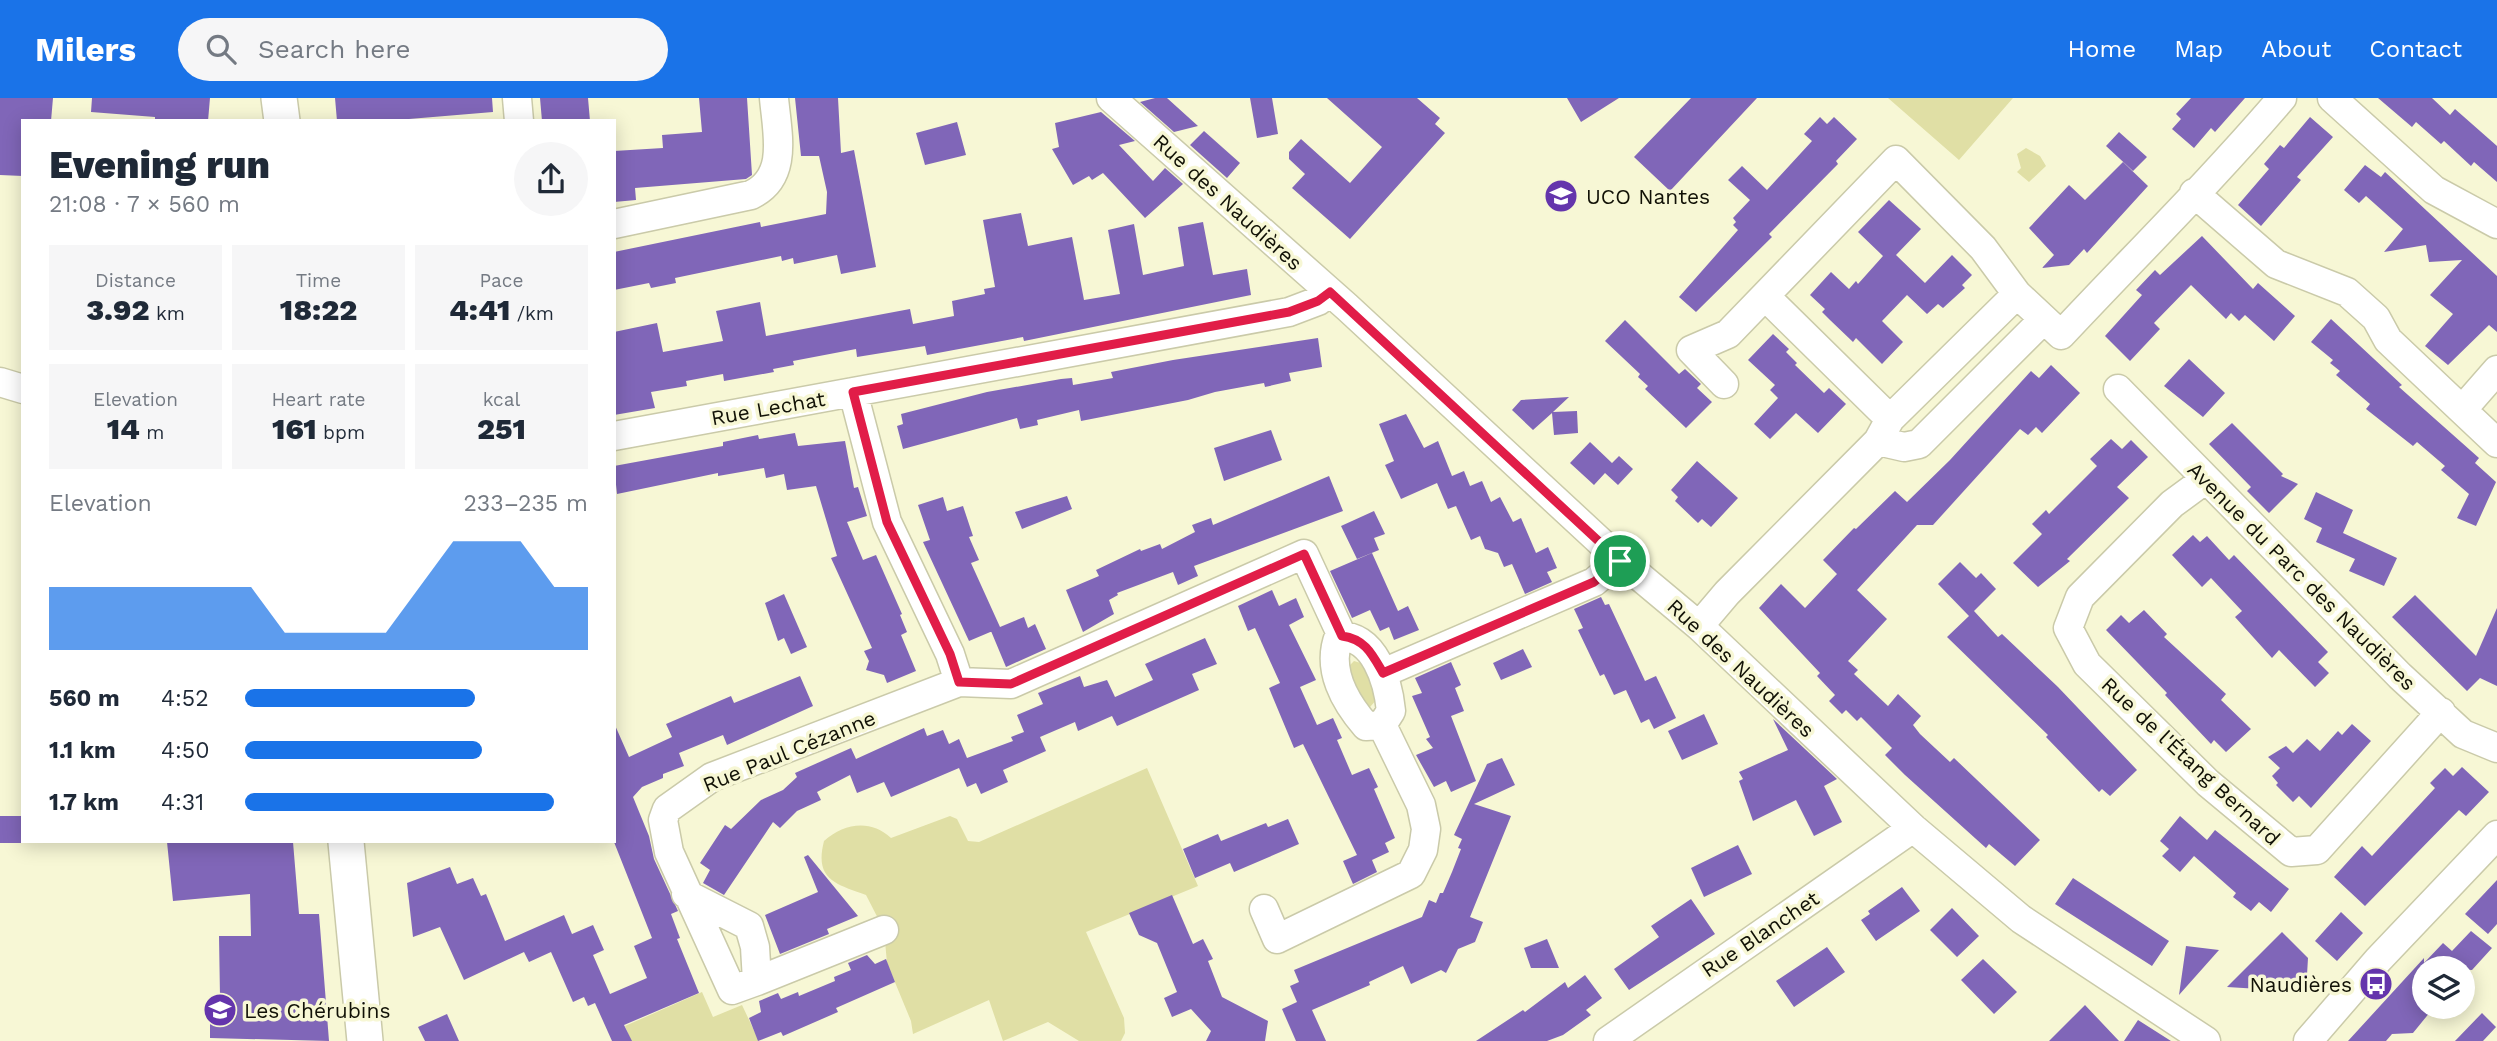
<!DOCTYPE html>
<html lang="en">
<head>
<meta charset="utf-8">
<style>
	:root { --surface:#fff; --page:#f6f6f7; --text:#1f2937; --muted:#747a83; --accent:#1a73e8 }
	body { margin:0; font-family:"Work Sans",sans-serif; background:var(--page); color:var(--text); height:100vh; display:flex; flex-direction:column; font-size:26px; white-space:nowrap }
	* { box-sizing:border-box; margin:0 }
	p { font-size:23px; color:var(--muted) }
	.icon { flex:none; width:38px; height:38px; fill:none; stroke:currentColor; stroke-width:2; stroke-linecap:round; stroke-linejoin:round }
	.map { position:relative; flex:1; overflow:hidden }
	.panel { position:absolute; left:21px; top:21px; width:595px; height:724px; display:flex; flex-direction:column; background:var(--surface); border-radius:0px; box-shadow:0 4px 18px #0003 }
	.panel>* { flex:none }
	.controls { position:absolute; left:2412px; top:858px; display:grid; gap:14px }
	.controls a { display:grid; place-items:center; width:63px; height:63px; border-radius:50%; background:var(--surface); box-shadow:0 4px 18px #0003; font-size:35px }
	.pin { position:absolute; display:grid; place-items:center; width:60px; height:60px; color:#fff; margin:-30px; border:4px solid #fff; border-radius:50%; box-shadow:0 2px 7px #0007 }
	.round { display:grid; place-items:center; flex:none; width:74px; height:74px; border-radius:37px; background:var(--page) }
	.headline { display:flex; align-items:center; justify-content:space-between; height:119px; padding:0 28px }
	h1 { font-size:38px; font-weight:800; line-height:52px }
	.metrics { display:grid; grid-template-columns:repeat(3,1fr); gap:10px; height:119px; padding:7px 28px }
	.metrics div { display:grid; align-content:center; border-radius:0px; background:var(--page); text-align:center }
	.metrics b { font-size:30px; font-weight:800 }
	.metrics small { font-size:19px; font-weight:400 }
	.metrics p { font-size:19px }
	.chart { height:196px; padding:14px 28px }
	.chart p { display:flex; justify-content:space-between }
	.chart svg { width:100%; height:126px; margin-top:7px; fill:var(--accent); opacity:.7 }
	ul { padding:0 28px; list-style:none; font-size:23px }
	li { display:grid; grid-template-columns:112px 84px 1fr; align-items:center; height:52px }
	li i { height:18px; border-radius:9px; background:var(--accent) }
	header { display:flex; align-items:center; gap:42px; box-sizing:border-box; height:98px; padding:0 35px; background:var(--accent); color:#fff }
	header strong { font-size:33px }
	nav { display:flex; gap:38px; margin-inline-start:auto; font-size:24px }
	.search { width:490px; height:63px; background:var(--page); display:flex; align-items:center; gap:18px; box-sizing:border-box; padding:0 24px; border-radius:38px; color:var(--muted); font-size:26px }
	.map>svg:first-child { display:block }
</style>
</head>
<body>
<header>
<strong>Milers</strong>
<div class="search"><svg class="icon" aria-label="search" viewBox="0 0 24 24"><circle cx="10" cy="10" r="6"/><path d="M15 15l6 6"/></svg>Search here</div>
<nav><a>Home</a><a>Map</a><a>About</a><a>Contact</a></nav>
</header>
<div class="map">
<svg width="2497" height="943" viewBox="0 0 2497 943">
	<rect width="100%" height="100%" fill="#f7f7d5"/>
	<path fill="#e0dfa5" d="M1888,0h125l-54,62z
		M2026,50l14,8 6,10 -17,16 -12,-10 4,-4 -4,-14z
		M1354,563l10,3 14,34 -8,9 -6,-1 -14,-34 -1,-6z
		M1147,670l51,118 -112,46 38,86 1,15 -4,8h-42l-31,-19 -45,19 -14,-41 -76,34 -2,-13 -24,-58 -3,-33 -18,-35c-30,-11 -52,-15 -42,-54 20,-18 47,-22 67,-3l59,-22 7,3 11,22 11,1z
		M702,894l11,25 29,-12 17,36h-136l7,-3 -5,-12z"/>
	<path fill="#8066b8" d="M0,0h53l-2,23h-28v55l-23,-1z
		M92,0h118l-2,23h-53v-4l-64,-5z
		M335,0h157l1,14 -108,9h-48z
		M540,0h48l2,23h-48z
		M699,0h48l5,77 -6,4 -111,9 1,12 -22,2v-51l49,-3 -1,-13 40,-3z
		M795,0h43l3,55 13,-3 22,117 -35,7 -4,-19 -43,9 -1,-6 -11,3 -1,-5 -106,22 1,5 -25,5 -2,-5 -35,7v-38l146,-30 1,5 65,-13 1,-22 -8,-36h-18z
		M1155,0h12l31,28 -24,6 -34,-30z
		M1250,0h22l6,36 -21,4z
		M1327,0h90l23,20 -5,6 10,9 -95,106 -58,-51 13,-14 -16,-15v-7l12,-13 49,44 32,-36z
		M1567,0h52l-38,24z
		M1691,0h66l-87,93 -36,-34z
		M2191,0h54l-30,34 -4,-4 -17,20 -22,-19 9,-10 -5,-5z
		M2378,0h54l18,17 5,-6 42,37v36l-23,-20 -3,4 -27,-25 -3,3 -25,-22 -4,5z
		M1101,14l34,29 -16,4 34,36 12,-13 18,16 -38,34 -42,-45 -11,7 -3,-4 -16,9 -21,-36 7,-2 -4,-24z
		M1820,19l7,7 7,-7 23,22 -21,22 2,3 -69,70 3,3 -76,75 -17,-15 59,-67 -5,-5 3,-3 -3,-4 17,-18 -22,-20 14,-14 25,24 45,-49 -8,-7z
		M2310,19l23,20 -36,40 4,3 -40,46 -23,-21 31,-36 -5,-5 16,-19 4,3z
		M957,24l9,33 -41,10 -9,-32z
		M1204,33l36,32 -13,15 -37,-33z
		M2119,34l28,25 -14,14 -27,-25z
		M2123,64l25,24 -61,67 -3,-4 -15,16 -27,3 12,-13 -25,-27 40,-43 16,15z
		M2365,67l16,12 4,-5 112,104v56l-8,-7 -41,40 -23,-19 28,-32 -23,-19 32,-35 -33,2 -3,-17 -42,7 19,-23 -37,-33 -7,7 -15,-13z
		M1889,102l32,29 -25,26 29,28 27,-28 20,20 -10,10 3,3 -22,20 -5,-4 -11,10 -20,-19 -25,26 21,21 -21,22 -26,-26 -3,4 -23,-22 -8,-8 3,-3 -15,-14 21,-23 18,17 7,-8 2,3 25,-28 -25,-24z
		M1021,115l7,33 44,-9 12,63 36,-6 -12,-64 26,-6 9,51 41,-9 -6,-39 25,-5 10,53 34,-6 4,26 -227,46 -1,-4 -96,18 -2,-9 -68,11 -1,-8 -63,12 1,4 -21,4 1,3 -50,9 -1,-7 -37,7 1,5 -36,6 4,16 -41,7v-83l43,-9 6,29 60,-11 -7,-30 44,-9 6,34 144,-27 3,15 41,-8 -2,-15 33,-7 -1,-5 11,-2 -12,-67z
		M2202,138l51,53 5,-6 37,33 -21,25 -29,-26 -6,6 -8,-8 -5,6 -35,-34 -37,38 6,6 -30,32 -25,-25 37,-41 -6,-5 19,-20 5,5z
		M2331,221l71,66 -3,2 80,71 -4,5 21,19 -20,44 -19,-8 12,-24 -28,-24 4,-4 -28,-24 -4,4 -47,-37 4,-5 -34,-29 4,-4 -10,-8 3,-3 -22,-18z
		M1625,222l54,54 6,-5 16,15 -4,4 15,14 -26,26 -41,-39 3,-3 -10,-9 2,-3 -35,-33z
		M1773,236l16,15 -3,3 11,11 -2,2 29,28 5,-5 17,16 -28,29 -22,-20 -26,26 -16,-15 24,-26 -8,-8 5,-5 -27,-25z
		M1318,240l4,29 -33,6 2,8 -26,6 -1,-4 -49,9 -27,8 -107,21 -2,-11 -42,10 1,5 -18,4 -3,-11 -114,31 -6,-23 6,-2 -2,-10 86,-22 74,-13 11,-1 1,7 40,-7 -2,-6 62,-12z
		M2189,261l36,34 -22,24 -39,-31z
		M2051,267l29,28 -38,40 -6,-6 -8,8 -8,-6 -87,96h-16l-60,65 30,29 -39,42 10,9 -4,4 34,32 10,-12 23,22 -8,9 7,9 30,28 4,-4 86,82 -25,26 -26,-22 -3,4 -81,-73 -20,-20 7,-7 -31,-31 -4,4 -11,-11 -4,4 -13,-13 6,-6 -18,-19 3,-3 -61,-65 22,-24 24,24 32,-34 -14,-14 31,-32 2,1 39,-38 12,11 43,-42 81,-89 8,7z
		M1569,299l-16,15 24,-1 1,22 -24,2 -2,-22 -19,17 -21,-20 9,-10z
		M1406,316l18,34 14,-7 14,35 12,-5 6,15 12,-5 9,21 9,-5 13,25 8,-4 15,35 12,-6 9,21 -10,4 5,10 -27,12 -13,-30 -8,3 -6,-14 -13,-4 -5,-13 -9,4 -15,-34 -8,3 -11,-26 -36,16 -16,-34 9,-4 -15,-37z
		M2232,325l51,51 -2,2 17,8 -29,29 -22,-22 4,-4 -42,-43z
		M1271,332l11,30 -58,21 -10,-33z
		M795,335l3,13 47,-5 9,47 4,-1 9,29 -20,6 16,38 13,-5 26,59 -2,1 7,17 -6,3 15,36 -29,12 -3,-8 -18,-5 3,-9 -5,-10 8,-3 -41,-90 6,-2 -21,-70 -29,4 -3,-16 -18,4 -2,-10 -46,8v-3l-101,21 -3,-28 109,-20v-4l35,-7 1,4z
		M2111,341l11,10 9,-9 17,17 -31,30 12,11 -62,61 3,2 -32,26 -25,-24 29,-29 -10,-10 14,-14 3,4 48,-48 -7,-7z
		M1590,344l22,21 7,-7 14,13 -15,16 -13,-12 -11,12 -24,-22z
		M1697,363l41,37 -27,29 -9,-8 -4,4 -23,-22 3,-4 -7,-7z
		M1329,378l14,35 -149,55 4,10 -20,9 -5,-13 -56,21 1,2 -9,5 5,14 -31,18 -17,-42 33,-14 -3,-6 44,-21 1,2 19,-7 2,5 33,-17 -3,-7 19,-7 2,7z
		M2316,394l37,18 -10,23 54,25 -13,28 -35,-15 6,-12 -39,-17 6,-14 -18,-9z
		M1067,398l5,13 -50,20 -7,-17z
		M943,399l4,14 16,-5 10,30 -4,1 10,23 -8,3 29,64 24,-10 4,11 7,-4 11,25 -40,18 -15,-36 4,-1 -26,11 -46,-99 7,-2 -12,-35z
		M1374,413l11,23 -11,4 5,12 -22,9 -16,-33z
		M2193,437l7,7 7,-6 22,24 5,-5 94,97 -10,10 11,11 -14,14 -36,-37 -7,8 -37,-41 7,-6 -31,-33 -9,9 -30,-32z
		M1372,455l26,58 10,-5 11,24 -25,10 -5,-13 -9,4 -10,-21 -18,8 -22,-47z
		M1960,464l16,16 5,-5 15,16 -22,22 24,26 4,-3 56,53 79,83 -27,26 -8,-7 -3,3 -53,-55 2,-2 -101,-98 22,-21 -31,-32z
		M1272,492l7,16 17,-8 8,19 -15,8 27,55 -16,7 17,38 16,-7 9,20 -5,2 15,35 17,-7 9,19 -4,2 21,49 -10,5 4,9 -17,8 5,12 -24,12 -10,-23 14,-6 -54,-111 -9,4 -25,-60 11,-5 -25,-55 -7,3 -10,-25z
		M784,496l23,53 -16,7 -7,-16 -6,3 -13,-38z
		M2415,497l61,61 21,-48v78l-17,-8 -13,13 -75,-74z
		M1601,499l4,8 4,-1 36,77 11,-5 20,42 -22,11 -5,-10 -8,4 -15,-33 -12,5 -10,-21 -4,2 -22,-46 5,-2 -9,-19z
		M2144,512l23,24 -3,3 62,57 -5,6 30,29 -25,23 -12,-12 -3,4 -32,-34 -14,-15 2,-2 -61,-63 15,-15 8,8z
		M1205,540l12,26 -25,10 7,16 -82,36 -5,-10 -34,15 -3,-9 -35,15 6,14 -43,19 5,12 -27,12 -5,-11 -9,4 -8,-19 -68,29 -7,-15 -27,11 -7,-18 -33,17 4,8 -24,11 -17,17 -7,-6 -49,73 -21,-12 7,-13 -10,-7 25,-38 6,4 30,-29 22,-10 14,-13 -2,-4 56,-25 5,11 68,-31 3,8 16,-6 6,14 10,-5 8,19 46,-17 -2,-4 13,-5 -7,-17 26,-11 -5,-11 42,-17 4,11 23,-7 8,17 38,-17 -8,-16z
		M1523,551l9,18 -31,13 -8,-17z
		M1451,564l10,23 -6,3 9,23 -13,5 25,65 -25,11 -5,-11 -12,6 -18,-32 17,-7 -7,-9 4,-2 -18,-41 10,-3 -7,-15z
		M800,578l13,30 -86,39 -4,-10 -44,18 5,13 -21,8v4l-21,9 -9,10 16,39 5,23 24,52 -7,3 9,24 -3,1 22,54 -75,32 8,16h-20l-17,-38 -7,3 -4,-9 -11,5 -22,-50 -22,10 -5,-10 -60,28 -24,-53 -27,10 -6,-54 43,-16 7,17 16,-6 8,18 5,-2 19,47 59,-26 8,19 21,-9 11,25 -11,5 17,39 37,-16 -13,-32 18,-8 -38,-96v-119l15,34 43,-20 -6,-13 65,-28 3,7z
		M1704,616l14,30 -36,16 -14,-29z
		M1773,621l64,60 -13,7 18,36 -28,14 -18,-36 -43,21 -14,-40 4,-2 -4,-7 49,-22z
		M2352,626l19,17 -60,67 -12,-12 -6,6 -17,-17 2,-2 -6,-7 8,-8 -12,-11 18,-11 7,7 14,-14 13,12 18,-20 4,4z
		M1502,660l13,27 -41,19 37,12 -41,101 13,5 -8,20 -17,7 -12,24 -5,-3 -30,14 -8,-18 -34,16 1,3 -58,25 14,31h-30l-14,-32 15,-7 -7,-16 9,-4 -5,-12 128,-53 7,-17 7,3 4,-10h3l9,-21 9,-23 -3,-1 4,-9 -8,-4 33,-71z
		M2462,669l27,25 -23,24 -7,-6 -94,96 -31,-29 28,-31 10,10 63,-68 -5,-5 15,-15 8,8z
		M0,718h23v27h-23z
		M2180,718l27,24 8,-10 74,59 -18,23 -12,-10 -8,9 -18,-14 3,-4 -42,-37 -14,16 -18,-16 7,-7 -9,-8z
		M1288,721l11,25 -65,28 -4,-9 -35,15 -12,-29 35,-15 3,7 45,-18 2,4z
		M167,744h126l6,72h20l10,127 -119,-3v-40l10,-1 -1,-61h32l-1,-42 -77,7z
		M1738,747l14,29 -48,23 -13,-29z
		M808,757l50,61 -31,13 2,5 -49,20 -15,-39 53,-23 -14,-35z
		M2073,780l96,63 -17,25 -97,-62z
		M2497,782v44l-9,10 -23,-20z
		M1902,789l18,24 -44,30 -15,-21 9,-6 -2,-3z
		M1172,797l21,49 10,-5 10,20 -5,2 14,36 46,24 -3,20h-59l5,-10 -20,-22 -19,8 -8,-19 13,-6 -20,-49 -18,-8 -10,-22z
		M1691,801l24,35 -86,56 -15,-21 45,-32 -8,-11z
		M1952,810l27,28 -22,21 -27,-27z
		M2341,814l22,21 -26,28 -22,-20z
		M2471,833l21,17 -20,22 -48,-2v38h11l-22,27 -21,1 -6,7h-38l76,-83v5l19,-20 9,8z
		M2282,834l26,26 -2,34 -79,-5z
		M1547,841l12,29h-28l-7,-20z
		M2186,848l33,4 -40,45z
		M1827,849l18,25 -51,35 -18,-26z
		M867,857l8,9 11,-5 9,23 -59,26 2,4 -55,24 -2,-4 -23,9 -9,-23 12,-6 -2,-11 19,-8 3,6 17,-7 1,4 36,-15 -1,-4 17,-7 -3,-7z
		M1983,861l34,33 -23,22 -33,-34z
		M1585,877l17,23 -16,12 5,5 -28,20 -16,6h-71l47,-31 2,2 40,-30 3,6z
		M2085,907l34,36h-70z
		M2482,915l14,14 -13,14h-28z
		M447,916l12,27h-34l-7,-14z
		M2138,922l33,21h-47z"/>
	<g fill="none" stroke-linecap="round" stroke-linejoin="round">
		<defs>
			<path id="minor" d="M517,0l2,23
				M1111,0l236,209 273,253 79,66 214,202 108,91 185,122
				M2332,0l102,92 63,34
				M2194,95l82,71 71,28 29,26 12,22 74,70
				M614,126l137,-29c38,-18 26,-62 23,-97
				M2017,196l-127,125 -12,22 26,6 15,-3 124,-124
				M1766,199l124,122
				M2497,272l-35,40 35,33
				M0,284l23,7
				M1724,286l-33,-34 37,-16 168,-174 87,88 34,46 44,41c74,-79 151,-155 221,-237
				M2118,291l282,287 63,58 34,14
				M853,294l34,130 63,132 9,28
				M614,338l675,-124 29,-11 12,-9
				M2206,381l-34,25 -92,93 -12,31 19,36 121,119 83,69 26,-2 124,-138
				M1699,528l28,-33 151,-152
				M1339,538c36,0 49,45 52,75l-9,14 -16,1c-21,-24 -40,-57 -27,-90z
				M1383,575l211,-91 26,-22
				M686,796l63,32 6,21 2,34 -25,9 -63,-138 -6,-32 4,-11 45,-32 247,-95 52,2 293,-130 38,82
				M1264,811l13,30 134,-65 12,-24 3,-21 -5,-24 -39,-80
				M757,883l127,-51
				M1608,943l305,-213
				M2308,943l70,-81 119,-125"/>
			<path id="major" d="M279,0l3,23
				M346,744l19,199"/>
		</defs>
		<use href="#minor" stroke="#cacaa9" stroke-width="31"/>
		<use href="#major" stroke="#cacaa9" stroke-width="38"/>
		<use href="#minor" stroke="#fff" stroke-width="28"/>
		<use href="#major" stroke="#fff" stroke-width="35"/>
	</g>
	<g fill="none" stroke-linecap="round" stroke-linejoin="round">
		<defs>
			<path id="route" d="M1330,194l290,269 -26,21 -211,91c-11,-19 -18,-34 -41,-37l-38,-82 -293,130 -52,-2 -9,-28 -63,-132 -34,-130 436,-80 29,-11z"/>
		</defs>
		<use href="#route" stroke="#fff" stroke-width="14"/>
		<use href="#route" stroke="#e11d48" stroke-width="9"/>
	</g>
	<defs>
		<symbol id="university-disc" viewBox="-11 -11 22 22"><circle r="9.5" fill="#6435ac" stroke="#f7f7d5"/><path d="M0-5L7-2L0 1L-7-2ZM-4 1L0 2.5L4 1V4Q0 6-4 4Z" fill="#fff"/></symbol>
		<symbol id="bus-disc" viewBox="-11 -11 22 22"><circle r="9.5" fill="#6435ac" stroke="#f7f7d5"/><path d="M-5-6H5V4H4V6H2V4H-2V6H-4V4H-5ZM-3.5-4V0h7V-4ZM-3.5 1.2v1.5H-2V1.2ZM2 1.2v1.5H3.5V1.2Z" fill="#fff"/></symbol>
		<symbol id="school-disc" viewBox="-11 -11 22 22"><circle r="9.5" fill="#6435ac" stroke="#f7f7d5"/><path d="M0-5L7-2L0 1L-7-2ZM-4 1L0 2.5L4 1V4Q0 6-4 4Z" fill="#fff"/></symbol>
	</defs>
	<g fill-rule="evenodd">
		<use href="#university-disc" x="1542" y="79" width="38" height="38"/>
		<use href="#bus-disc" x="2357" y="867" width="38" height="38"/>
		<use href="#school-disc" x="201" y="893" width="38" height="38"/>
	</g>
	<g text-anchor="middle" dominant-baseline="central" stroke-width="7" stroke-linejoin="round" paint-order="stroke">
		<g font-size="21" fill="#111106" stroke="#f7f7d5" text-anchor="start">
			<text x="1586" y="98">UCO Nantes</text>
			<text x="2352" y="886" text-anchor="end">Naudières</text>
			<text x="244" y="912">Les Chérubins</text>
		</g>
		<g font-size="21" fill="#111106" stroke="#f7f7d5">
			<text transform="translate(1228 104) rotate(42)">Rue des Naudières</text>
			<text transform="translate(768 310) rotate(-10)">Rue Lechat</text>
			<text transform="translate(2302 478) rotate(45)">Avenue du Parc des Naudières</text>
			<text transform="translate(1741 570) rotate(43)">Rue des Naudières</text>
			<text transform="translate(789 653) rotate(-22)">Rue Paul Cézanne</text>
			<text transform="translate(2191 663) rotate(43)">Rue de l'Étang Bernard</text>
			<text transform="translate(1760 836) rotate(-34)">Rue Blanchet</text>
		</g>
	</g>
</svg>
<div class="controls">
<a><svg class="icon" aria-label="layers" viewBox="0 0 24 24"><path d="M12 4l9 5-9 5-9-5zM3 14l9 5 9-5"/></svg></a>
</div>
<div class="pin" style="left:1620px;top:463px;background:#1e9e55"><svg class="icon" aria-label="arrive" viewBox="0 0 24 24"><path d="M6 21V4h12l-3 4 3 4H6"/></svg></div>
<section class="panel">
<div class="headline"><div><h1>Evening run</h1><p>21:08 · 7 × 560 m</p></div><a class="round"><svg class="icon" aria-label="share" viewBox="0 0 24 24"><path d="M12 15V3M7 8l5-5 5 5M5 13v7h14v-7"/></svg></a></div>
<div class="metrics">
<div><p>Distance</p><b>3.92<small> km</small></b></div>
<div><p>Time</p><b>18:22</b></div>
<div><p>Pace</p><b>4:41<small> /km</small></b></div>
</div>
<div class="metrics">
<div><p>Elevation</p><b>14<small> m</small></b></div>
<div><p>Heart rate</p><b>161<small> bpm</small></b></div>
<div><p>kcal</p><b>251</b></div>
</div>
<div class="chart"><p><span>Elevation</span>233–235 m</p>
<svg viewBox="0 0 160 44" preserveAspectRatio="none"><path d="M0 44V22L10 22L20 22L30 22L40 22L50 22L60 22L70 38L80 38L90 38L100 38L110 22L120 6L130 6L140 6L150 22L160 22V44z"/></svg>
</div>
<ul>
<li><b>560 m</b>4:52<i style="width:67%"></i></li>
<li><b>1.1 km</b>4:50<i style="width:69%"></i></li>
<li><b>1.7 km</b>4:31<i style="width:90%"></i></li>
</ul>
</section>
</div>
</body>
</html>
